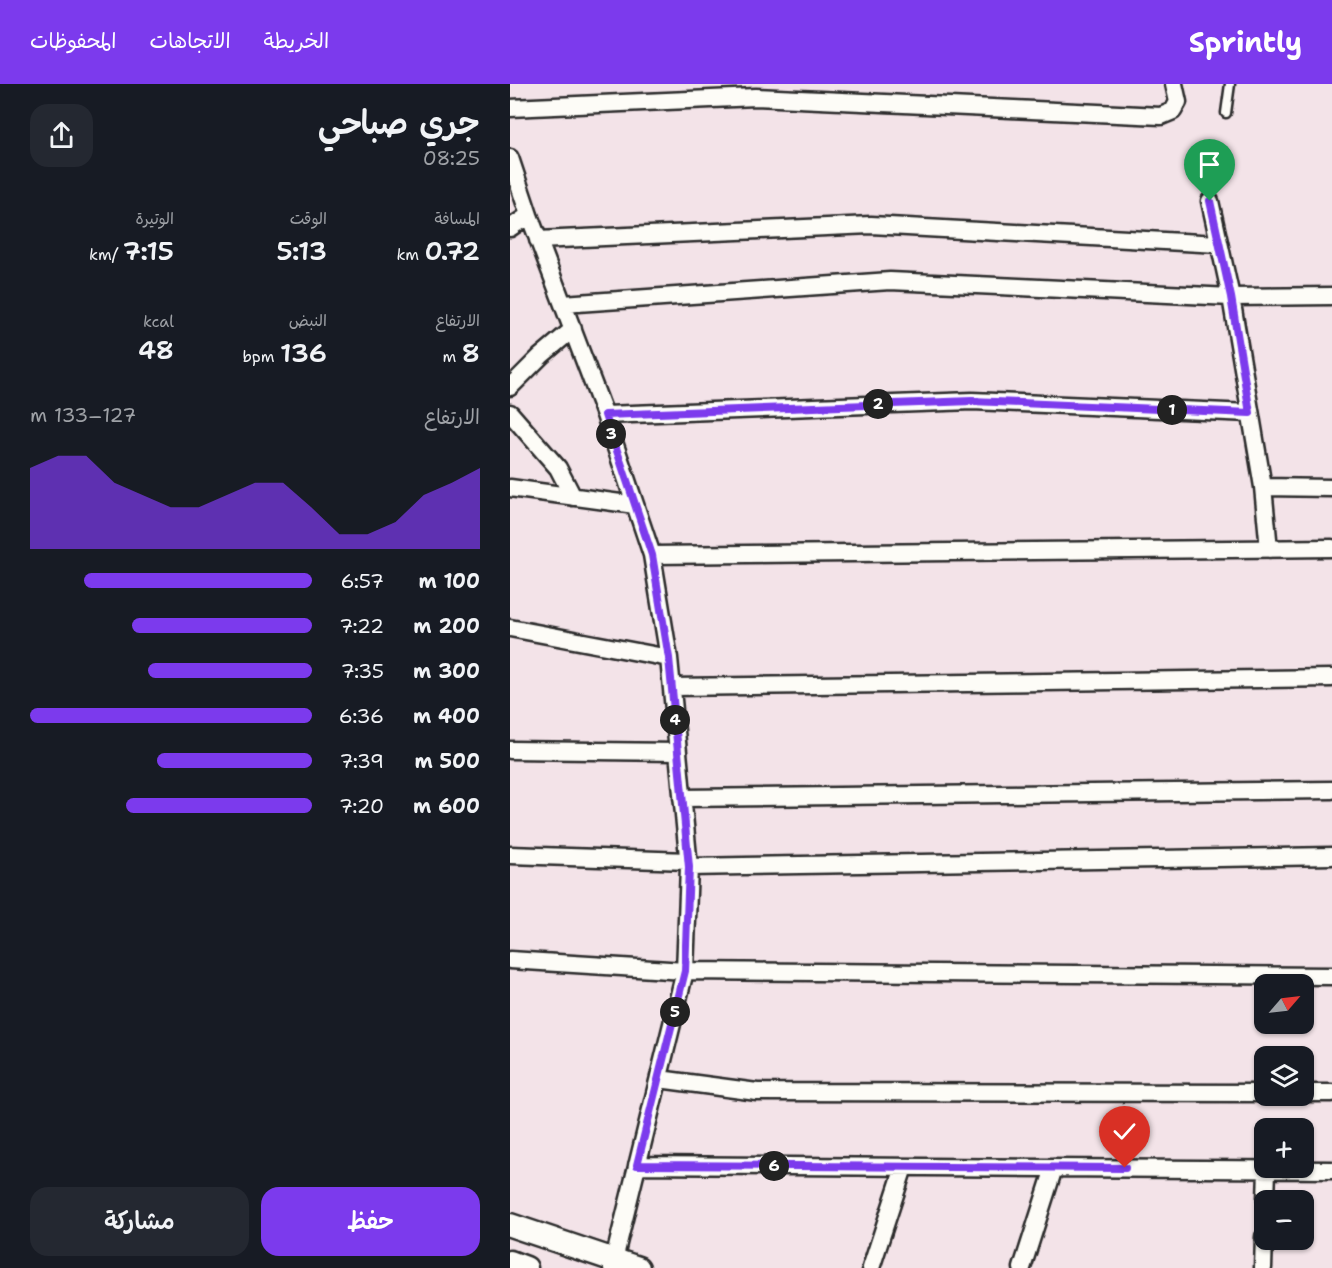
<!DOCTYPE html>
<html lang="ar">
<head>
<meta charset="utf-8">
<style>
	:root { --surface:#171b24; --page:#242831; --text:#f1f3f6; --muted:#9ea1a6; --accent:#7c3aed }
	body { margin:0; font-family:"Shantell Sans","Playpen Sans Arabic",sans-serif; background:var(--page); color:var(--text); direction:rtl; height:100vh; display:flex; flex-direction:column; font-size:22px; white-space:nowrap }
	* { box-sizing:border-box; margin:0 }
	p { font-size:20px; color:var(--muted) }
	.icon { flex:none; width:33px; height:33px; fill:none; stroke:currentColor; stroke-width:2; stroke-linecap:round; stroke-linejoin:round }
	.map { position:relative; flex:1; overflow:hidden; direction:ltr }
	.drawer { display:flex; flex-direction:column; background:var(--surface); width:510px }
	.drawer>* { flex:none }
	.needle { width:39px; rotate:62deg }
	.buttons { position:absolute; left:744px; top:890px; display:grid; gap:12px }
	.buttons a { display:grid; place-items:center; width:60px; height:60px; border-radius:12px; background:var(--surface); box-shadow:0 2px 4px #0004; font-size:30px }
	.pin { position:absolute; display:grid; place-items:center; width:51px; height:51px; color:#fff; margin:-62px -26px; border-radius:50% 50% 50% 0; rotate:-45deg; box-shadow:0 0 6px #0007 }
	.pin .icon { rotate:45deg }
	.km { position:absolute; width:30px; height:30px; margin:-15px; border-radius:50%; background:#222; color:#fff; font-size:16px; line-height:30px; text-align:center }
	.round { display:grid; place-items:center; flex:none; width:63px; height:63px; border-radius:18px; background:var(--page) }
	.head { display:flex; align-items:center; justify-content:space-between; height:102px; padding:0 30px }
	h1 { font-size:33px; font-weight:600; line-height:45px }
	.figures { display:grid; grid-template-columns:repeat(3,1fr); gap:9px; height:102px; padding:6px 30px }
	.figures div { display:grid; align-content:center }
	.figures b { font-size:26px; font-weight:600 }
	.figures small { font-size:16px; font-weight:400 }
	.figures p { font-size:16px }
	.chart { height:168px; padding:12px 30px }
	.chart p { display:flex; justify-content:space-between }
	.chart svg { width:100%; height:108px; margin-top:6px; fill:var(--accent); opacity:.7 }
	.action { display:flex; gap:12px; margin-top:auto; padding:12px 30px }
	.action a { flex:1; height:69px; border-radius:18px; background:var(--accent); color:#fff; font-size:24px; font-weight:600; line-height:69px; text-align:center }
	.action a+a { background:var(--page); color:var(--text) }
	ul { padding:0 30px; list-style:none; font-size:20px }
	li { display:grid; grid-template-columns:96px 72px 1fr; align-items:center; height:45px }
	li i { height:15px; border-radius:8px; background:var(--accent) }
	header { display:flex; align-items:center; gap:36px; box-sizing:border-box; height:84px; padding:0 30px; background:var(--accent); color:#fff }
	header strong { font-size:28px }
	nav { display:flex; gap:33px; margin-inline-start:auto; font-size:21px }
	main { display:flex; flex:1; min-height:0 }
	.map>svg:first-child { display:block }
</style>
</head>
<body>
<header>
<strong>Sprintly</strong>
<nav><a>الخريطة</a><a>الاتجاهات</a><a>المحفوظات</a></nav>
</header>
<main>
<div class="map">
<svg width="822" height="1184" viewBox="0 0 822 1184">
	<rect width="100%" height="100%" fill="#f3e3e8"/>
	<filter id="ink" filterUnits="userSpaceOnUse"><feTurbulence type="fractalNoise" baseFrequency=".0167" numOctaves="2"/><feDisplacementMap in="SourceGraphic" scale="12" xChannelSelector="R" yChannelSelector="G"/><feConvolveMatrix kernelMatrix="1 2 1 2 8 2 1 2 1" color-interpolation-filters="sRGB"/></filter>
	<g filter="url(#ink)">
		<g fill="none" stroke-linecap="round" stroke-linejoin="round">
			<defs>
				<path id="lane" d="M716,29l4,-29"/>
				<path id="street" d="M0,24l246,-11 405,19 12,-5 5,-9 -4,-18
					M0,74l19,57 76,200 47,140 17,103 20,209 -4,104 -73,297
					M700,117l21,96 32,190 6,62
					M0,144l19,-13
					M28,156l333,-15 348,19
					M53,220l327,-23 341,16 101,-1
					M0,303l31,-31 32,-27
					M0,329l48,55 15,29
					M95,331l367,-14 278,12
					M753,403l69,1
					M0,404l125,17
					M142,471l680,-7
					M0,544l159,30
					M162,603l660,-9
					M0,666l168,2
					M172,714l650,-8
					M0,771l178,6
					M179,783l643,-11
					M0,876l175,11 647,5
					M149,995l98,13 507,1
					M794,1009h28
					M127,1081l695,5
					M756,1116l1,-30
					M361,1184l33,-101
					M512,1184l32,-100
					M753,1184l1,-31"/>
				<path id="secondary" d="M0,1141l128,43
					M0,1178l16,6"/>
			</defs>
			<use href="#lane" stroke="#2b2b2b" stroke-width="13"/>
			<use href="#street" stroke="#2b2b2b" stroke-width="21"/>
			<use href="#secondary" stroke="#2b2b2b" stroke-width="27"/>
			<use href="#lane" stroke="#fdfcf7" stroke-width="8"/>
			<use href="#street" stroke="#fdfcf7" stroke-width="16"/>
			<use href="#secondary" stroke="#fdfcf7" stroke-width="22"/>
		</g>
	</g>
	<g fill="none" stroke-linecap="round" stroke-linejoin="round" filter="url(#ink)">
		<defs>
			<path id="route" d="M615,1084l-488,-3 48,-194 4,-104 -20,-209 -17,-103 -47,-140 367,-14 278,12 -19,-116 -21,-96"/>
		</defs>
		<use href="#route" stroke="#fff" stroke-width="12"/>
		<use href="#route" stroke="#7c3aed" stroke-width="8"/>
	</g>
</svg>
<div class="buttons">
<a><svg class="needle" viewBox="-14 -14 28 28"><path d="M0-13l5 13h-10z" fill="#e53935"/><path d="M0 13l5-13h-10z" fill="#9ea1a6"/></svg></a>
<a><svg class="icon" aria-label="layers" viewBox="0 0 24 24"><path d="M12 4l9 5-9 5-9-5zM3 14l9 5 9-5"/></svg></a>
<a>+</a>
<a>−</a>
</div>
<div class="pin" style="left:700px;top:117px;background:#1e9e55"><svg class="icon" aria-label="arrive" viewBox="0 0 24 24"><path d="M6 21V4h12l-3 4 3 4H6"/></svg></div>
<div class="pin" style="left:615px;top:1084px;background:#d93025"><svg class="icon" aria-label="check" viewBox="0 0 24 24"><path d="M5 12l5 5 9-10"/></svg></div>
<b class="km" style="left:662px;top:326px">1</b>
<b class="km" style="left:368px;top:320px">2</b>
<b class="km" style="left:101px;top:350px">3</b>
<b class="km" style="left:165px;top:636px">4</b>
<b class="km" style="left:165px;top:928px">5</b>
<b class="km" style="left:264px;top:1082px">6</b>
</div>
<section class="drawer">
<div class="head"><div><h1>جري صباحي</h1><p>08:25</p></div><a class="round"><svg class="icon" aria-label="share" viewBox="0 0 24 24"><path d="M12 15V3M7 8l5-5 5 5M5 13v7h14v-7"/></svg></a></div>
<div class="figures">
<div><p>المسافة</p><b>0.72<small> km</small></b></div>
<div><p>الوقت</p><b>5:13</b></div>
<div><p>الوتيرة</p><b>7:15<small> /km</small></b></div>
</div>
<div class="figures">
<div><p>الارتفاع</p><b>8<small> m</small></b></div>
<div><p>النبض</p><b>136<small> bpm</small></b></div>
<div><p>kcal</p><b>48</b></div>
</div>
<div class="chart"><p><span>الارتفاع</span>127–133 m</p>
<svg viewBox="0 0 160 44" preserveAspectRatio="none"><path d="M0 44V11L10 6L20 6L30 17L40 22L50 27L60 27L70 22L80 17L90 17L100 27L110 38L120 38L130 33L140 22L150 17L160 11V44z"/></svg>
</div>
<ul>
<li><b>100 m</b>6:57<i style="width:81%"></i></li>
<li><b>200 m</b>7:22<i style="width:64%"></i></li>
<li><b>300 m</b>7:35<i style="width:58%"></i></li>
<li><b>400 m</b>6:36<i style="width:100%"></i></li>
<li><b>500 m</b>7:39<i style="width:55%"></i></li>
<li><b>600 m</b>7:20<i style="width:66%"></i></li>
</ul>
<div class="action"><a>حفظ</a><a>مشاركة</a></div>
</section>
</main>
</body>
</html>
